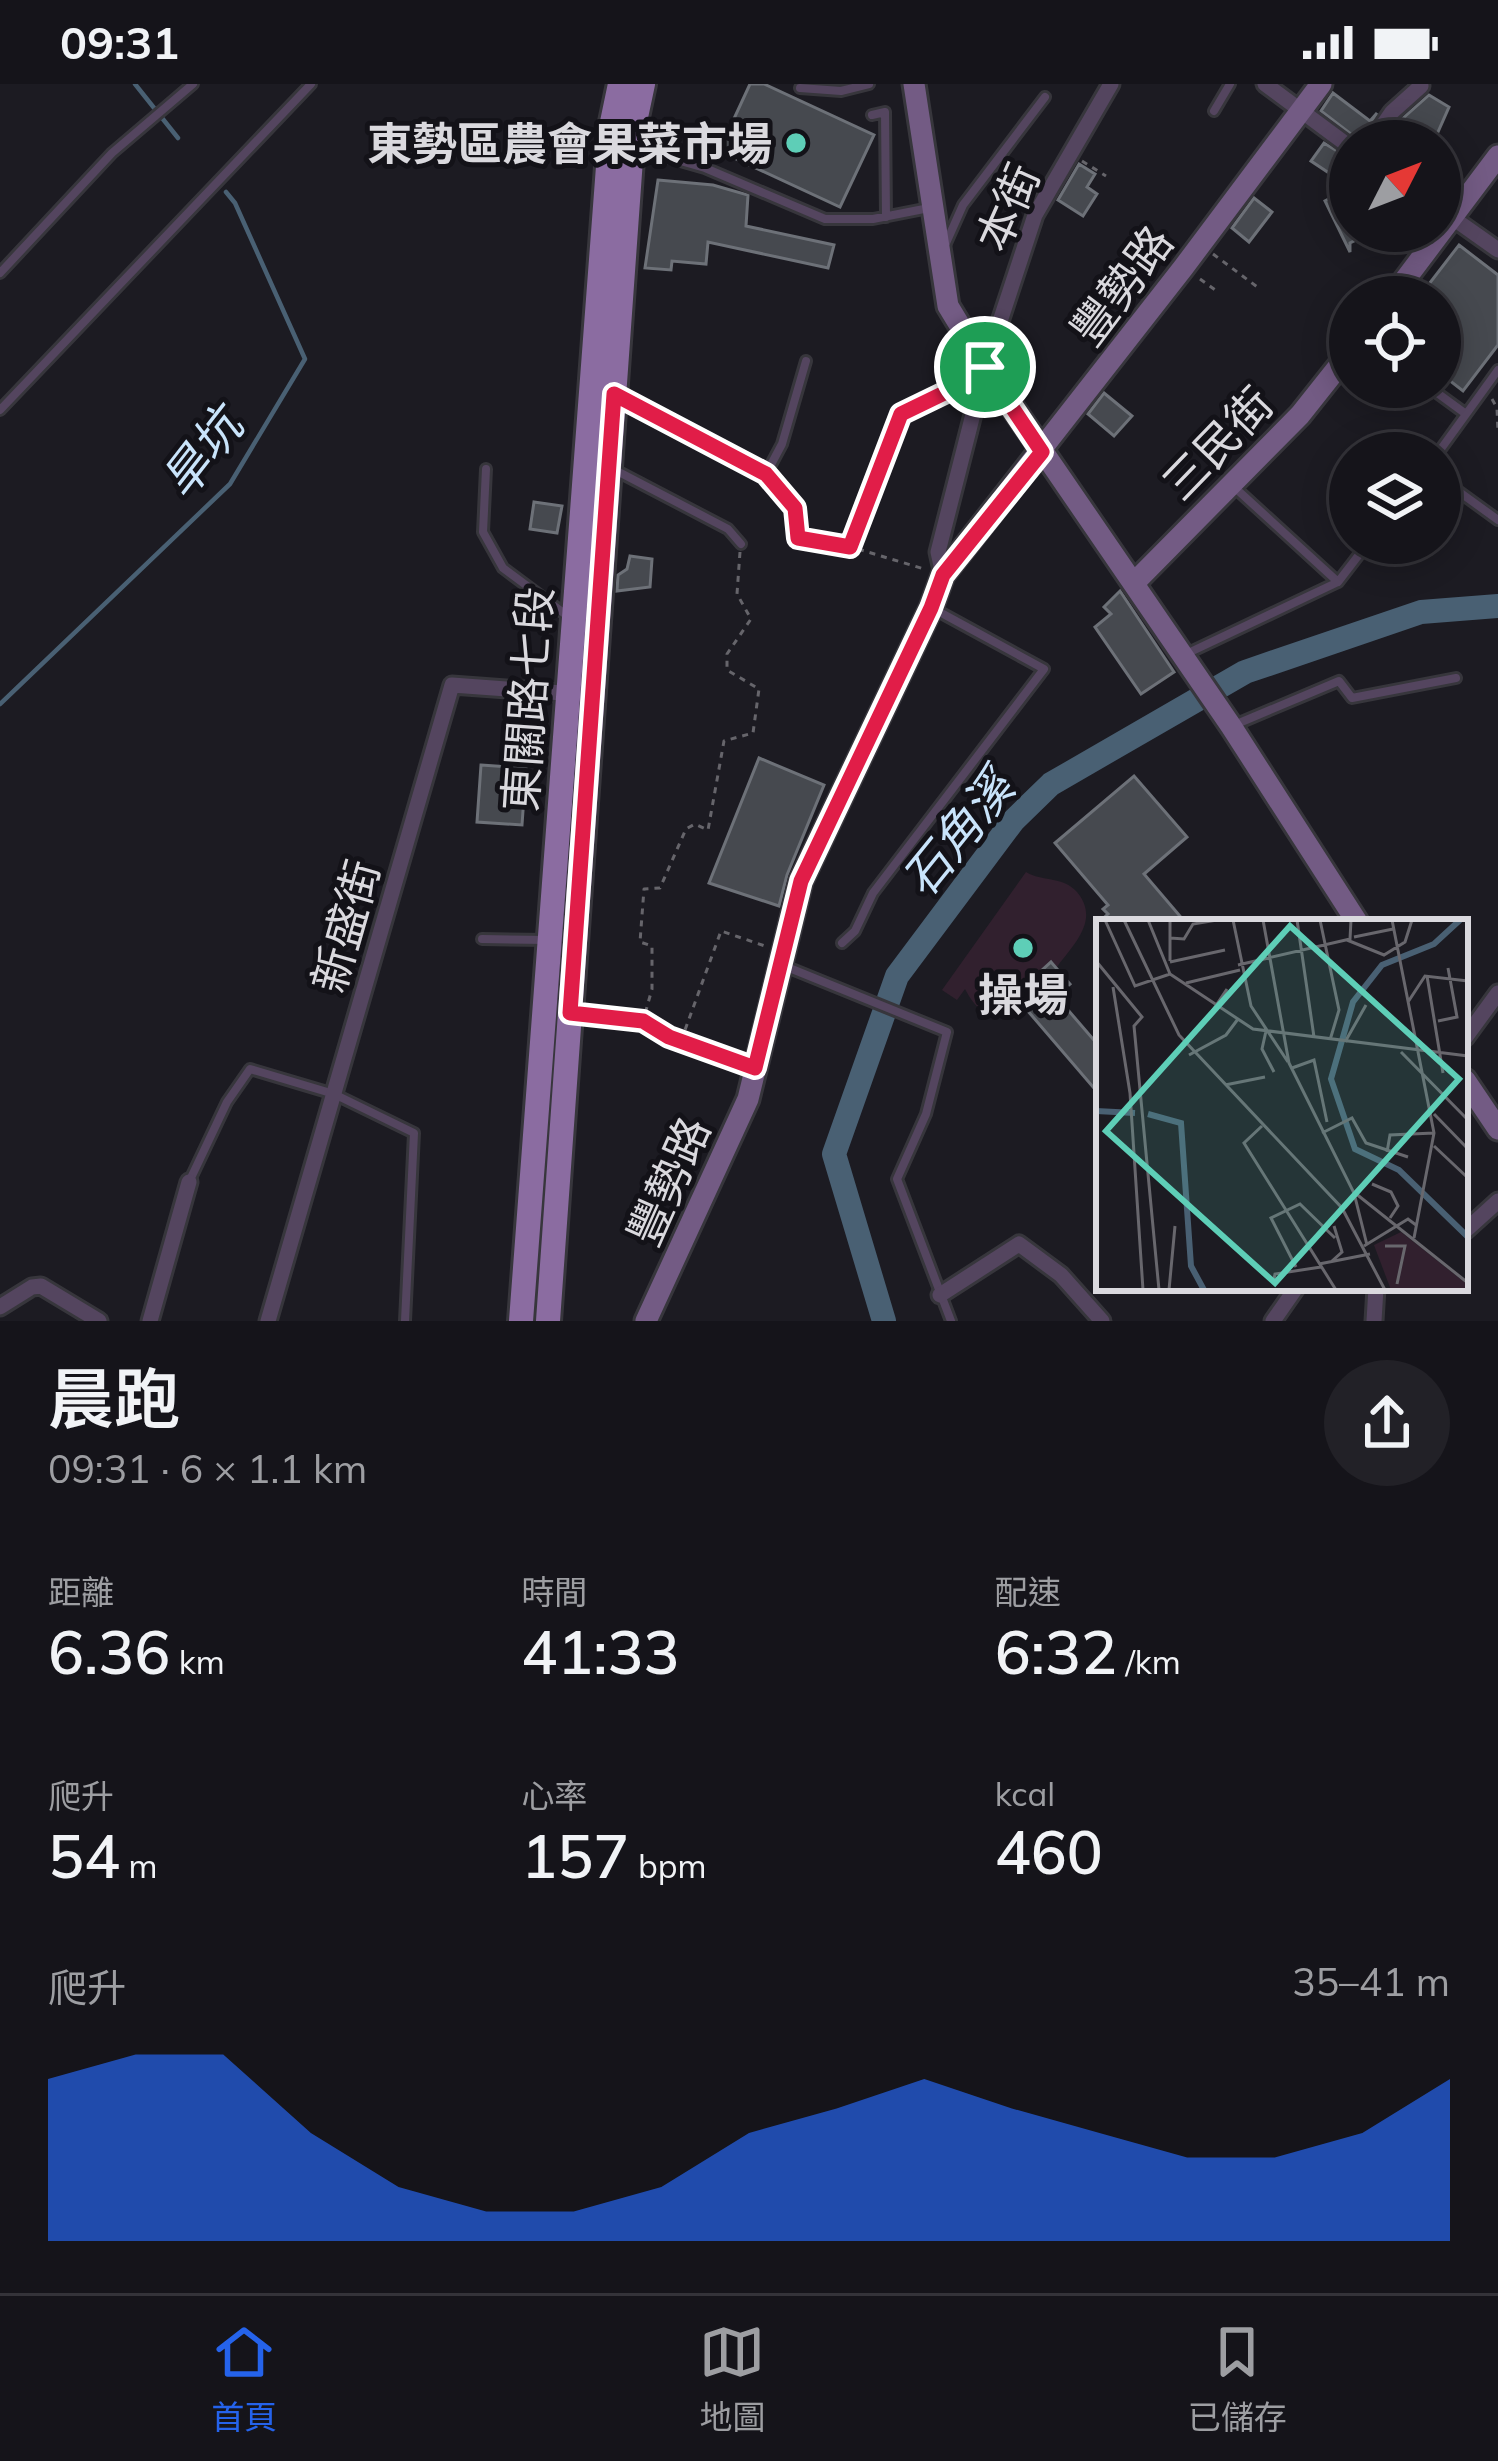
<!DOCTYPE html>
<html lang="zh-TW">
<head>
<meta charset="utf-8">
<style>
	:root { --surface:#15141a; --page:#222127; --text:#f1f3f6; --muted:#9d9ea2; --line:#343339; --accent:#2563eb }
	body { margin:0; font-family:Mulish,"Noto Sans TC",sans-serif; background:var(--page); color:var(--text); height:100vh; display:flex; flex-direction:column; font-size:45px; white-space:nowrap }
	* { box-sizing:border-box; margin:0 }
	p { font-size:39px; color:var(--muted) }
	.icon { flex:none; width:66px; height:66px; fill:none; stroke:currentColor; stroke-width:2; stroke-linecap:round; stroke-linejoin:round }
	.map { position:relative; height:1237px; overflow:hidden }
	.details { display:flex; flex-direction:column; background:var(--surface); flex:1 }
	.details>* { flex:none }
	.needle { width:78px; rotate:48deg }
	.controls { position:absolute; left:1329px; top:36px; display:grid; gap:24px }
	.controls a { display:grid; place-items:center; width:132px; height:132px; border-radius:50%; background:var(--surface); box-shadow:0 6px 30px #0003,0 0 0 3px var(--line); font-size:60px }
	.pin { position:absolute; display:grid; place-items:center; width:102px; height:102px; color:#fff; margin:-51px; border:6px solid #fff; border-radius:50%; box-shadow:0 3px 12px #0007 }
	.round { display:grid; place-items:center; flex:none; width:126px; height:126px; border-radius:63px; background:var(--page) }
	.head { display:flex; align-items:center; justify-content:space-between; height:204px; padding:0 48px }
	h1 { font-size:66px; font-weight:600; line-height:90px }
	.stats { display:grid; grid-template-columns:repeat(3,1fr); gap:18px; height:204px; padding:12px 48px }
	.stats div { display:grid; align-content:center }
	.stats b { font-size:60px; font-weight:600 }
	.stats small { font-size:33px; font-weight:400 }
	.stats p { font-size:33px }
	.chart { height:336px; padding:24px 48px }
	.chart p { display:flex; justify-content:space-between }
	.chart svg { width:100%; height:216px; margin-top:12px; fill:var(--accent); opacity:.7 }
	.status { display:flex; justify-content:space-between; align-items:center; height:84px; padding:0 60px; background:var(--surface); direction:ltr }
	.status svg { height:33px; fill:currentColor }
	.menu { display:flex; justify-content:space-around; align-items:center; height:168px; border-top:3px solid var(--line); background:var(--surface); font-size:33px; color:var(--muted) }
	.menu a { display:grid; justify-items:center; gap:6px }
	.menu .selected { color:var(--accent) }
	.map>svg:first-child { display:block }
</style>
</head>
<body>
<div class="status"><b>09:31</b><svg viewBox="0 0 49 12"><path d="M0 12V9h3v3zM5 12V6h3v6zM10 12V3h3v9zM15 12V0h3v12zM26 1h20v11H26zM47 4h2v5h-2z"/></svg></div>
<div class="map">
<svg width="1498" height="1237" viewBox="0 0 1498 1237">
	<rect width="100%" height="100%" fill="#1c1b22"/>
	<path fill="#31202e" d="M1026,788c16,10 37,4 51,20 6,7 10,16 9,26 -2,18 -19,35 -29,49 -24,32 -61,81 -92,22l-8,11 -15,-10z"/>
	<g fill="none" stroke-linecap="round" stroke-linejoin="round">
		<path stroke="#496073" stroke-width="4.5" d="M135,0l43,54
			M0,620l230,-220 75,-125 -70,-156 -9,-11"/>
		<path stroke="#496073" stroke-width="24" d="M884,1237l-50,-167 63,-178 116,-155 38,-37 194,-112 176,-60 77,-6"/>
	</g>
	<path fill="#46494f" stroke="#6d7178" stroke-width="3" d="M750,0h14l110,51 -34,72 -121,-56z
		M1333,9l37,28 7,-8 -17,28 -39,-30z
		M1429,11l20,12 -15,34h-47l14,-21z
		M1324,59l26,16v28l-39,-26z
		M1079,80l16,10 -8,13 10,7 -14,22 -25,-16z
		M658,96l55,5 35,10 -2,31 88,19 -6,23 -120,-26 -2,22 -34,-3 -1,9 -26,-2z
		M1350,104v43h25l-25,12v9l-25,-51z
		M1254,114l18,14 -23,30 -17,-14z
		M1459,161l39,30v70l-35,46 -23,-18v-76h-21z
		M1104,309l28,23 -18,20 -26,-22z
		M534,418l28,4 -5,27 -27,-4z
		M630,472l22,3 -2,28 -33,4 1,-16 9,-6z
		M1120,507l54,81 -33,22 -46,-67 16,-13 -7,-7z
		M759,674l65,27 -37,90 -8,31 -70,-23z
		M481,681l45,3 -4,57 -45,-3z
		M1134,692l53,61 -43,37 41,48h-86l9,-8 -5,-5 5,-4 -53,-62z
		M1051,878l19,22 -14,12 43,50v48l-72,-84 -3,-18 4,-9z"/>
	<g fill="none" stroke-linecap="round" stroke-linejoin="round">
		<defs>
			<path id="lane" d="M800,4l41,3 28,-7
				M1214,27l16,-27
				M872,31l13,-3 1,105
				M635,64l70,20 120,51h48l56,-11
				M946,159l17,-38 82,-108
				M0,189l112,-120 81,-69
				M1429,303l37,27
				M620,313l146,77 29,34 5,22
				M0,326l311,-326
				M1438,369l60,-83
				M486,385l-3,63 20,36 66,49
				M615,386l113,59 13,15
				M766,390l16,-30 24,-83
				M1440,394l58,42
				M1233,402l105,96
				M851,463l50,-133 66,-32 13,-11
				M1184,571l154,-73 30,-39
				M1232,642l107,-45 13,17 104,-20
				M482,855l65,1
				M842,859l13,-12 18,-38 171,-224 -110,-60
				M782,881l165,67 -21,82 -29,65 54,142
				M189,1098l38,-80 23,-33 84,25 80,39 -9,188"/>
			<path id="street" d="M1265,0l85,63
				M1372,57l20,-29 29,-26
				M1440,125l58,41
				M943,491l-5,-23 47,-185 50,-152 76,-131
				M1465,954l33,-45
				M1465,1147l33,-30
				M940,1211l79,-51 42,31 41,46
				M0,1223l32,-20 9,-1 58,35
				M150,1237l39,-139
				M268,1237l184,-636 124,9
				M1273,1237l23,-33
				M1374,1237l2,-33"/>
			<path id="secondary" d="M914,0l34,222 37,61 246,359 126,196
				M1392,213l106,-141
				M1134,499l166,-168 50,-63
				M1465,996l33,49
				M646,1237l102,-222 53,-218 130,-273 12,-33 240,-307 138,-184"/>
			<path id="primary" d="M521,1237l90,-1194 9,-43
				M548,1237l85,-1190 10,-47"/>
		</defs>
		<use href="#lane" stroke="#37363c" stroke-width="14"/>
		<use href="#street" stroke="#37363c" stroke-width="21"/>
		<use href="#secondary" stroke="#37363c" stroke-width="27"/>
		<use href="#primary" stroke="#37363c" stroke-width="30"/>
		<path stroke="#66656b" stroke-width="3" stroke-dasharray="6 6" stroke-linecap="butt" d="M1082,77l24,15
			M1213,170l47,35
			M1200,195l18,13
			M1492,315l5,9 1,25
			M805,455l38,7
			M858,465l66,20
			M740,468l-3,42 14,25 -24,35v16l32,19 -6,44 -29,8 -16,89 -13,-6 -9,5 -26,59 -16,1 -4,53 12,4v43l-9,32 26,16 72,26
			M591,931l50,6
			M681,957l40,-110 44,15"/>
		<use href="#lane" stroke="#54455f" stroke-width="8"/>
		<use href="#street" stroke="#54455f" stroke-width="15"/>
		<use href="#secondary" stroke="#735b84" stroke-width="21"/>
		<use href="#primary" stroke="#8b6ca1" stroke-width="24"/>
	</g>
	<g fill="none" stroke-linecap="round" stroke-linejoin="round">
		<defs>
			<path id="route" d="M985,283l57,85 -99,123 -12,33 -130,273 -46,187 -86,-31 -26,-16 -73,-8 44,-619 152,80 29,34 3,30 52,9 51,-133 66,-32z"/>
		</defs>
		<use href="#route" stroke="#fff" stroke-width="24"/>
		<use href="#route" stroke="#e11d48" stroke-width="15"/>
	</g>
	<g fill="#5eceb7" stroke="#131218" stroke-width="4.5">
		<circle cx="796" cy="59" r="12"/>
		<circle cx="1023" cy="864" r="12"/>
	</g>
	<g text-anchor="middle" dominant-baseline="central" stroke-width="10" stroke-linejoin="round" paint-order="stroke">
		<g font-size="45" font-weight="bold" fill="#dad9de" stroke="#131218" text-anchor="end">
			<text x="772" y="59">東勢區農會果菜市場</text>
			<text x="1023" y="910" text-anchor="middle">操場</text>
		</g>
		<g font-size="45" fill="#dad9de" stroke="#131218">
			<text transform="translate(1007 123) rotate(-66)">本街</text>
			<text transform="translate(1121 201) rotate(-53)">豐勢路</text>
			<text transform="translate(1217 359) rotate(-46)">三民街</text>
			<text transform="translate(527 615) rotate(-86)">東關路七段</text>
			<text transform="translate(345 842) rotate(-74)">新盛街</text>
			<text transform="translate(668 1097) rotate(-66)">豐勢路</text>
		</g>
		<g font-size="48" font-style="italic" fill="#c9e4fb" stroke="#131218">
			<text transform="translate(201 369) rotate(-52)">旱坑</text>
			<text transform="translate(957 749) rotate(-51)">石角溪</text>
		</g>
	</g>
	<g transform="translate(1096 835)">
		<rect width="372" height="372" fill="#1c1b22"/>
		<path d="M305,313l67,53v5h-77l-17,-45z" fill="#31202e"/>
		<path fill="none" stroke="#496073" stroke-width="6" d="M364,1l-26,24 -52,21 -29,37 -22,77 24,70 44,21 69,67M0,192l39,2M52,195l33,9 10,143 13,24"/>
		<path fill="none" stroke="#68676d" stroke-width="3" d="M9,1l30,66 35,-12M28,1l55,115 163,173 43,82M52,1l22,54 83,55 215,27M74,1v41M137,1l18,86 37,56M167,1l26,143 65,130 13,52M201,1l17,117M224,1l19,90 -9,30M296,1l42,213 -20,105M258,18l39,-8M74,19l14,1 9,-15 24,-4M251,21l37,15 21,-13 7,-22M0,42l46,56 -8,9 25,264M74,43l55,-12M142,46l112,-26 1,-19M331,57l16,97M90,64l54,-13M17,68l17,106 13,197M312,83l17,-26 43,5M342,102l19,-4 -9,-49M109,103l22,-33M170,112l-4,18 12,23M249,123l21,-37M305,133l67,68M93,136l37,-20 12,-16M196,149l22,-8 13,62M129,166l40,-8M338,195l34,35M166,207l-18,17 92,147M226,214l30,-15 14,25 42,14M338,227l34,32M291,233l3,-17 44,-2M276,265l19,8 7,14 -8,12M259,274l113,90M268,327l44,-27 8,6M289,327h20l-8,38M236,342l10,-9 -8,-26M223,345l51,-10M200,348l-25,-49 29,-14 35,34M177,364l2,-9 46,-7M73,371l6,-64"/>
		<path fill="#5eceb7" fill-opacity="0.15" stroke="#5eceb7" stroke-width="6" d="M194,7l169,153 -184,204 -169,-152z"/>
		<rect width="372" height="372" fill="none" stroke="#dad9de" stroke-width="6"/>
	</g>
</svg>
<div class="controls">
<a><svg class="needle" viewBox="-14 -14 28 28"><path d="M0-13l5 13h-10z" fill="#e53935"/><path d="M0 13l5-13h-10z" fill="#9d9ea2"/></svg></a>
<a><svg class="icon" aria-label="locate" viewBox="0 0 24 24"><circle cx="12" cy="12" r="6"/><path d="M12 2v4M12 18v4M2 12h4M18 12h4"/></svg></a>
<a><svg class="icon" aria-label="layers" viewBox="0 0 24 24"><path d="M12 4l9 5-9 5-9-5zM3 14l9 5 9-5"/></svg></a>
</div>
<div class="pin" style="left:985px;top:283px;background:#1e9e55"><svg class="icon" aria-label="arrive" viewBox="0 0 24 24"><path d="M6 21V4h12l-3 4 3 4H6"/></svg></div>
</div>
<section class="details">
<div class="head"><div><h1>晨跑</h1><p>09:31 · 6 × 1.1 km</p></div><a class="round"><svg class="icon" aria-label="share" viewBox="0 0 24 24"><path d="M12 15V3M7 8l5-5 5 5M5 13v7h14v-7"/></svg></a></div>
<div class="stats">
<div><p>距離</p><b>6.36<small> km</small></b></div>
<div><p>時間</p><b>41:33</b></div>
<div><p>配速</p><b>6:32<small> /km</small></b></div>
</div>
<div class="stats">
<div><p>爬升</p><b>54<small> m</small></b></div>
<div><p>心率</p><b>157<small> bpm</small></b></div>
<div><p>kcal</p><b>460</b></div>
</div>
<div class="chart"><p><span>爬升</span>35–41 m</p>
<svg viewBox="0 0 160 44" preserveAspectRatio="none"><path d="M0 44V11L10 6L20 6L30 22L40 33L50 38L60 38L70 33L80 22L90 17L100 11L110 17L120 22L130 27L140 27L150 22L160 11V44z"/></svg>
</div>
</section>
<nav class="menu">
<a class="selected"><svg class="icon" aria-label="home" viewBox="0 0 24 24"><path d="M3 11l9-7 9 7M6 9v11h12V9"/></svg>首頁</a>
<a><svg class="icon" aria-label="map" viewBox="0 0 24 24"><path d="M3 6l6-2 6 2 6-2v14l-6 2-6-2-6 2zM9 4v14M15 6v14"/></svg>地圖</a>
<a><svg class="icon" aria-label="saved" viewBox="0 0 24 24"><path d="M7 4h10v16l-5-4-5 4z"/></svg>已儲存</a>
</nav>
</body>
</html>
